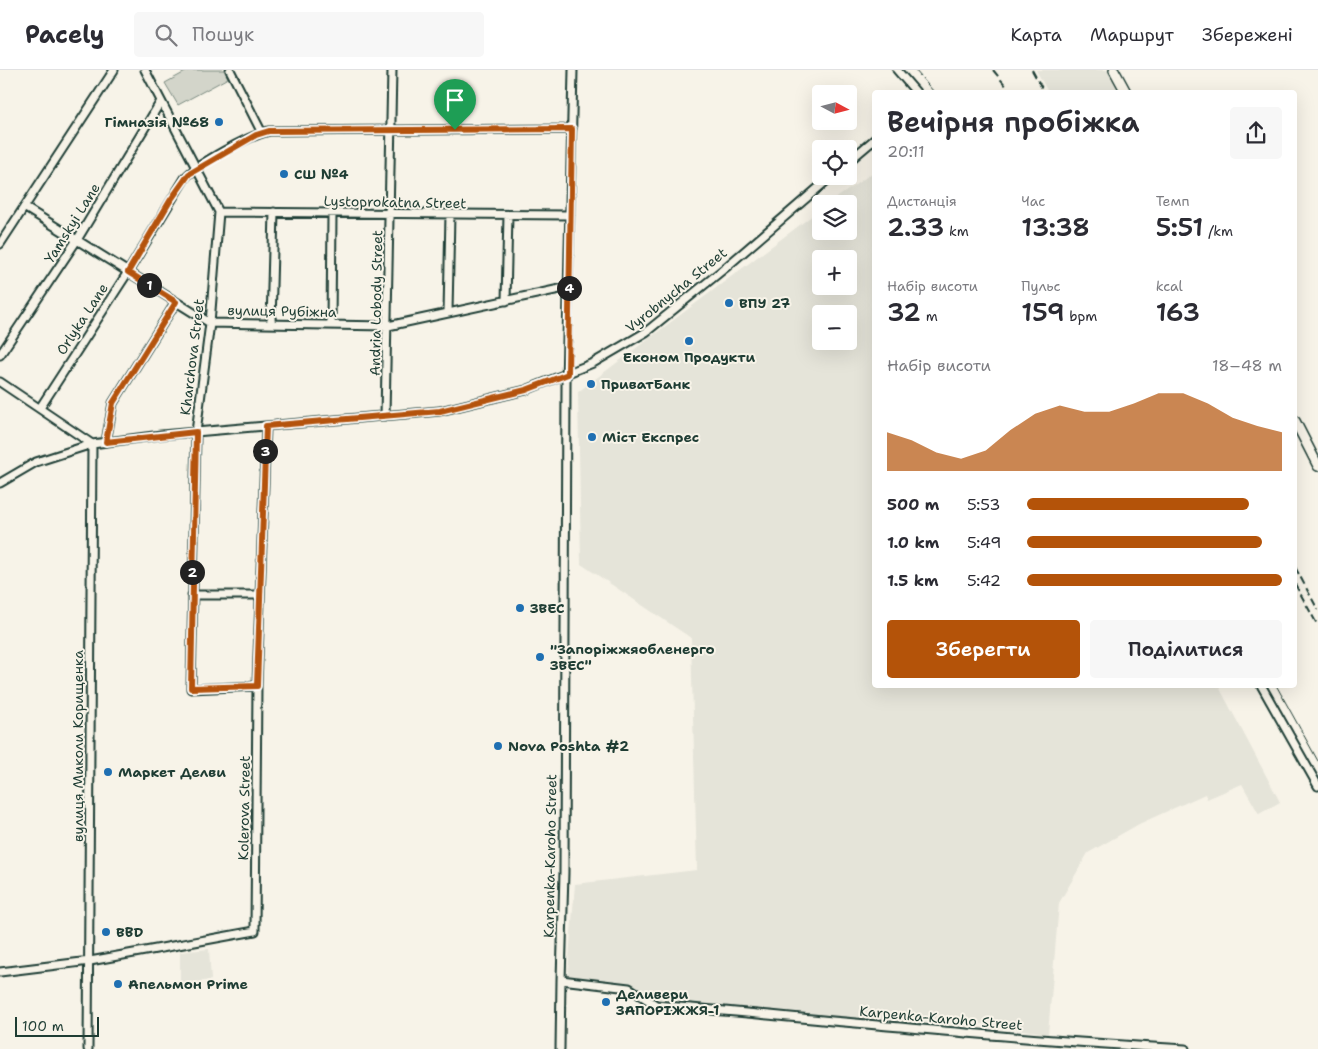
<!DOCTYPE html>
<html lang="uk">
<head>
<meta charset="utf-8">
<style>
	:root { --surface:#fff; --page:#f7f7f7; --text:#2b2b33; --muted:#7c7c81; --line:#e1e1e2; --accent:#b45309 }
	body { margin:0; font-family:"Shantell Sans",sans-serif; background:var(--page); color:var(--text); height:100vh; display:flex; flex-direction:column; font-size:19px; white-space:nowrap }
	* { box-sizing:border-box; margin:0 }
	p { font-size:16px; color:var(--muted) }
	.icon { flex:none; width:28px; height:28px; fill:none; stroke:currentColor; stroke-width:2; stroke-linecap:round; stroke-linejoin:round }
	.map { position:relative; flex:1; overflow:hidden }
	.sheet { position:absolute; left:872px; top:20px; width:425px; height:598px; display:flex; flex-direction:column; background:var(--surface); border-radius:5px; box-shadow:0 5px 20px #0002 }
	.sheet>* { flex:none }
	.needle { width:32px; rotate:97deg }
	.controls { position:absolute; left:812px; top:15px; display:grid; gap:10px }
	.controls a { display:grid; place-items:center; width:45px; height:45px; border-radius:5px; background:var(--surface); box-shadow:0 5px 20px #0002; font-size:25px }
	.scale { position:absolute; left:15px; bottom:12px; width:84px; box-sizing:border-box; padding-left:5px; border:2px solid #1f3d34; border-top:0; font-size:14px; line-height:18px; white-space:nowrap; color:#1f3d34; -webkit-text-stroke:4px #f7f3e8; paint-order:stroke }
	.pin { position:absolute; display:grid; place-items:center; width:42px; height:42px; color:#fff; margin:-51px -21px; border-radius:50% 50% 50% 0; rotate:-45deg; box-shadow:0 0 5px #0007 }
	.pin .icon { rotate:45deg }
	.km { position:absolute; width:25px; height:25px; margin:-12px; border-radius:50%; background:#222; color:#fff; font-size:14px; line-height:25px; text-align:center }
	.round { display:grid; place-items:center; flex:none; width:52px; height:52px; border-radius:5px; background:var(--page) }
	.headline { display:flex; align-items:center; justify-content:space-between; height:85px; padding:0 15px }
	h1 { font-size:28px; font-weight:600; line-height:38px }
	.figures { display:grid; grid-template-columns:repeat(3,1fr); gap:8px; height:85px; padding:5px 15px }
	.figures div { display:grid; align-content:center }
	.figures b { font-size:25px; font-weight:600 }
	.figures small { font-size:14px; font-weight:400 }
	.figures p { font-size:14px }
	.chart { height:140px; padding:10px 15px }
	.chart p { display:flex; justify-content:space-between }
	.chart svg { width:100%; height:90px; margin-top:5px; fill:var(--accent); opacity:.7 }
	.button { display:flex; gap:10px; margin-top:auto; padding:10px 15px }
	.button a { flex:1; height:58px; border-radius:5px; background:var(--accent); color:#fff; font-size:20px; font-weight:600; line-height:58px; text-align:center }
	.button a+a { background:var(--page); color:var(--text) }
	ul { padding:0 15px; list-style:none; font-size:16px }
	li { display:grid; grid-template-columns:80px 60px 1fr; align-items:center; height:38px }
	li i { height:12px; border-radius:6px; background:var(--accent) }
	header { display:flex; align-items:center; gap:30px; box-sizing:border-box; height:70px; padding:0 25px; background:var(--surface); border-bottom:1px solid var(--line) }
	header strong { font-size:24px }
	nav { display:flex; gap:28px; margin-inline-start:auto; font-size:18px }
	.search { width:350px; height:45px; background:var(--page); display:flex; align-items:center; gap:12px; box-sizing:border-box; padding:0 18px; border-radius:5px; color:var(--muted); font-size:19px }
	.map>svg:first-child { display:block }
</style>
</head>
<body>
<header>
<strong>Pacely</strong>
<div class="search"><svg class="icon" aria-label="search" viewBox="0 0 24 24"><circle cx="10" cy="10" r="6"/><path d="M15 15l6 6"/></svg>Пошук</div>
<nav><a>Карта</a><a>Маршрут</a><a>Збережені</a></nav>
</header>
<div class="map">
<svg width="1318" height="979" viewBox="0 0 1318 979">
	<rect width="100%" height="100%" fill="#f7f3e8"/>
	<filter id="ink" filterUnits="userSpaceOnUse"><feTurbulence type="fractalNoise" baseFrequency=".02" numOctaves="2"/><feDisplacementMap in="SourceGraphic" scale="10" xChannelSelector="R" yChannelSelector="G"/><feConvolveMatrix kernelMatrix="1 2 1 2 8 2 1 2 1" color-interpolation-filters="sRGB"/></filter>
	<g filter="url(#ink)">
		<path fill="#e5e4d9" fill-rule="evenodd" d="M1036,0h75l11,22h-74z
			M875,101v514h343l62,117 -21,12 -17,-30 -35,15 -2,-5 -66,30 -51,29 -29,50 -11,131 -63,-10 -189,-5 -134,-12 -22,-12 -73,-11 8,-100 122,-14 -6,-232 -110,-74 -3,-172 243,-183v22h28v-27h-21zM821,189h28v27h-28zM821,244h28v27h-28z
			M209,879l2,31 -31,4v-32z"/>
		<path fill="#d3d5ca" stroke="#79897f" d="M189,0h35l4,8 -50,27 -13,-22z"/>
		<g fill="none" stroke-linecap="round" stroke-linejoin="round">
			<defs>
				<path id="minor" d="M145,0l74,142 -9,111 -14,109 -5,257 66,-3
					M230,0l32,63
					M573,0l-7,314 -2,488 -3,108 68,8 27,17c176,15 352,34 529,44
					M897,0l19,22
					M849,91l26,-22
					M24,137l186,116 178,3 181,-39
					M219,142l351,3
					M0,174l114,-174
					M506,231l2,-86
					M448,243l2,-99
					M271,254l3,-112
					M331,255l1,-111
					M0,285l77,-115 84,-139
					M0,312l92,62
					M40,338l88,-136 57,-94c12,-14 65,-43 84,-47l303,-2
					M385,346l7,-346
					M106,372l7,-39 63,-101
					M0,413l36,-21 56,-18 69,-9 279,-24 86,-21 67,-27 53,-31 79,-64 107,-92
					M192,525h68
					M1261,615l57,101
					M0,902l90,-11 165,-30 2,-245 9,-260
					M88,979l4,-605
					M560,979l1,-69"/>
				<path id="major" d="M1114,0l12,22
					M1295,351l23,45"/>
			</defs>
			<use href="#minor" stroke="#1f3d34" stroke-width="11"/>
			<use href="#major" stroke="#1f3d34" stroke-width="12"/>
			<use href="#minor" stroke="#f7f3e8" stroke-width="7"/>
			<use href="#major" stroke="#f7f3e8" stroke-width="9"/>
			<path stroke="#1f3d34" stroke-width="1" d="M915,0l19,22
				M1276,615l42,76"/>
			<path stroke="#1f3d34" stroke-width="2" stroke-dasharray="8 4" stroke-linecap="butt" d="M993,0l18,22
				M1032,0l12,22
				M1295,497l23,43
				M1295,514l23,42"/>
		</g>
	</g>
	<g fill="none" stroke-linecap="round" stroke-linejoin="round" filter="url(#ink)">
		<defs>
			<path id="route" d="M572,59l-4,245 -42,16 -86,21 -174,15 -9,260 -66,2 5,-256 -90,10 7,-39 63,-101 -48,-30 42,-71 19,-27 67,-39 13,-4z"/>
		</defs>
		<use href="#route" stroke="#fff" stroke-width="10"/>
		<use href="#route" stroke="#b45309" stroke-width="6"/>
	</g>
	<g fill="#1f6fb2" stroke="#f7f3e8" stroke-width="2">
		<circle cx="219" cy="52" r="5"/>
		<circle cx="284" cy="104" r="5"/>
		<circle cx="729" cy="233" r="5"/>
		<circle cx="689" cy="271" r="5"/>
		<circle cx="591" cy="314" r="5"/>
		<circle cx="592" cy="367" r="5"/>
		<circle cx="520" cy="538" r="5"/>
		<circle cx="540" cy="587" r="5"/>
		<circle cx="498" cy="676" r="5"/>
		<circle cx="108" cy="702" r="5"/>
		<circle cx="106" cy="862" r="5"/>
		<circle cx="118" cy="914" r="5"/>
		<circle cx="606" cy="932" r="5"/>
	</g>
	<g text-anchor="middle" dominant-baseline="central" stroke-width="4" stroke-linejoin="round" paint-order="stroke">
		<g font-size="14" font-weight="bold" fill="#1f3d34" stroke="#f7f3e8" text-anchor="start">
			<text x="209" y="52" text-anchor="end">Гімназія №68</text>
			<text x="294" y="104">СШ №4</text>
			<text x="739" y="233">ВПУ 27</text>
			<text x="689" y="287" text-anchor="middle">Економ Продукти</text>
			<text x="601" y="314">ПриватБанк</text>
			<text x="602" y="367">Мiст Експрес</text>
			<text x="530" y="538">ЗВЕС</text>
			<text x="550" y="579">"Запоріжжяобленерго<tspan x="550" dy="16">ЗВЕС"</tspan></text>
			<text x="508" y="676">Nova Poshta #2</text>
			<text x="118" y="702">Маркет Делви</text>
			<text x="116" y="862">BBD</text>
			<text x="128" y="914">Апельмон Prime</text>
			<text x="616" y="924">Деливери<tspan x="616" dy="16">ЗАПОРІЖЖЯ-1</tspan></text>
		</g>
		<g font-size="14" fill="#1f3d34" stroke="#f7f3e8">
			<text transform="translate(395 132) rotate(1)">Lystoprokatna Street</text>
			<text transform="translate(72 153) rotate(-58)">Yamskyi Lane</text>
			<text transform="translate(676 220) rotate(-39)">Vyrobnycha Street</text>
			<text transform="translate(376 233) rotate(-89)">Andria Lobody Street</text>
			<text transform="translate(282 241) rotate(1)">вулиця Рубіжна</text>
			<text transform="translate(82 249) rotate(-57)">Orlyka Lane</text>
			<text transform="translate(192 287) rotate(-83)">Kharchova Street</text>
			<text transform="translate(78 676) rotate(-90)">вулиця Миколи Корищенка</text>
			<text transform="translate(244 738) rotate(-89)">Kolerova Street</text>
			<text transform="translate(550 786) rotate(-89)">Karpenka-Karoho Street</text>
			<text transform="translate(941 948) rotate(5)">Karpenka-Karoho Street</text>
		</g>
	</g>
</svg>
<div class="controls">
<a><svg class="needle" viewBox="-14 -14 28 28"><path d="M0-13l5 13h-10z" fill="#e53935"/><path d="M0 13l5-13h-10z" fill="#7c7c81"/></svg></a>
<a><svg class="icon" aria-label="locate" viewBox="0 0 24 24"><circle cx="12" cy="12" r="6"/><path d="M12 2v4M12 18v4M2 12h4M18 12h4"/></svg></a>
<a><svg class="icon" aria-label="layers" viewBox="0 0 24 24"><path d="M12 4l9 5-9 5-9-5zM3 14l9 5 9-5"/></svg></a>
<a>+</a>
<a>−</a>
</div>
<div class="scale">100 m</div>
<div class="pin" style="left:455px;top:60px;background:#1e9e55"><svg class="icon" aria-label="arrive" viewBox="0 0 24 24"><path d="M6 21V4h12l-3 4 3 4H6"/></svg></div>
<b class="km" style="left:149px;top:215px">1</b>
<b class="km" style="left:192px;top:502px">2</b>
<b class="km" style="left:265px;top:381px">3</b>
<b class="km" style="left:569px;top:218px">4</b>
<section class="sheet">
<div class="headline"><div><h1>Вечірня пробіжка</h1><p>20:11</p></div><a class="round"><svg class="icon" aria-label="share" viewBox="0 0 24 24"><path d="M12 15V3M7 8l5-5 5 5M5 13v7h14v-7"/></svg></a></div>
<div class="figures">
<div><p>Дистанція</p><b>2.33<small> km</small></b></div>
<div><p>Час</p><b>13:38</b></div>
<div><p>Темп</p><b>5:51<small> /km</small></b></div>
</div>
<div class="figures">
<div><p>Набір висоти</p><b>32<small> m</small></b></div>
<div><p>Пульс</p><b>159<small> bpm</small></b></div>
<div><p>kcal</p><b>163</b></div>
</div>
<div class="chart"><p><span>Набір висоти</span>18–48 m</p>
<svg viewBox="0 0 160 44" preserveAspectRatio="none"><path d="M0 44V25L10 29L20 35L30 38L40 34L50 24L60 16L70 12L80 15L90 15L100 11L110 6L120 6L130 11L140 18L150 22L160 25V44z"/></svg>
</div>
<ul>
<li><b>500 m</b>5:53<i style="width:87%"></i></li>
<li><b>1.0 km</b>5:49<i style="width:92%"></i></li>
<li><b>1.5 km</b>5:42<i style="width:100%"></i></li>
</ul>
<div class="button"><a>Зберегти</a><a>Поділитися</a></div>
</section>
</div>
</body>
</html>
